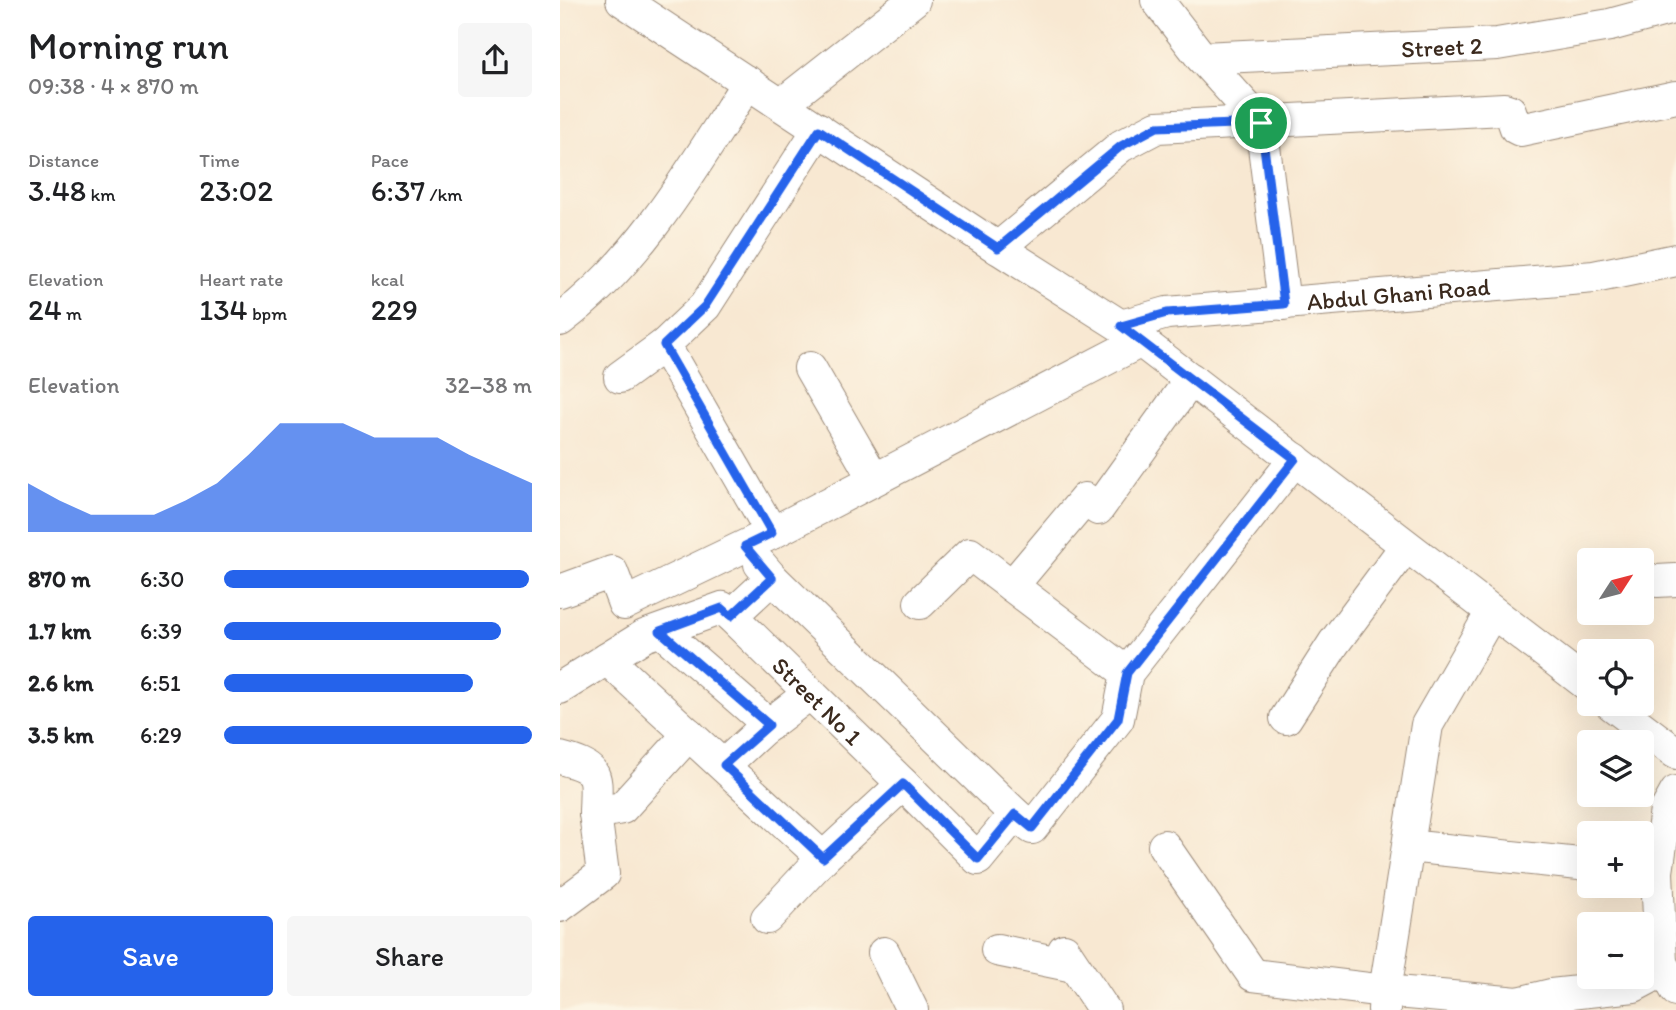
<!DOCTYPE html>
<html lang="en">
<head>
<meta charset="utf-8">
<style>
	:root { --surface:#fff; --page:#f6f6f6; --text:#202124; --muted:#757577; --accent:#2563eb }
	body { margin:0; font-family:Itim,sans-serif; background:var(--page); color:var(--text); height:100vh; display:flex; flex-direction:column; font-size:26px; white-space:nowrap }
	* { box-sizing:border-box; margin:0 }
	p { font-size:23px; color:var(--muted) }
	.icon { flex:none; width:38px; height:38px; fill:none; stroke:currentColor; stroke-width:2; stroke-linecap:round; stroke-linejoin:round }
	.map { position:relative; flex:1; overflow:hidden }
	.panel { display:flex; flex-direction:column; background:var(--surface); width:560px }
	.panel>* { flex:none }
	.needle { width:46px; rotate:54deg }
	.tools { position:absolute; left:1017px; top:548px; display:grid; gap:14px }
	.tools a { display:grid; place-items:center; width:77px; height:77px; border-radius:7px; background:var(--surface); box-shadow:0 7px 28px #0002; font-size:35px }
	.pin { position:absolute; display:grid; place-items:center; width:60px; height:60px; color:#fff; margin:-30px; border:4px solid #fff; border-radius:50%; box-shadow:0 2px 7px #0007 }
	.round { display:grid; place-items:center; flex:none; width:74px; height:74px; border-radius:7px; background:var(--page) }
	.head { display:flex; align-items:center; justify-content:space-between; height:119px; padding:0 28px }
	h1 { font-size:38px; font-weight:600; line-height:52px }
	.figures { display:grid; grid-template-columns:repeat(3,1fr); gap:10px; height:119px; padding:7px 28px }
	.figures div { display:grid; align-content:center }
	.figures b { font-size:30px; font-weight:600 }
	.figures small { font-size:19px; font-weight:400 }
	.figures p { font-size:19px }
	.chart { height:196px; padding:14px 28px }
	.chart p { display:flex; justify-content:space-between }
	.chart svg { width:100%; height:126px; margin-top:7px; fill:var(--accent); opacity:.7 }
	.primary-button { display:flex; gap:14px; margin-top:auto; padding:14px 28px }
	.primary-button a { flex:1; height:80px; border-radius:7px; background:var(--accent); color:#fff; font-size:28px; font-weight:600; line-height:80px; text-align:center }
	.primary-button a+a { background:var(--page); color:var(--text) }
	ul { padding:0 28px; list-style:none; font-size:23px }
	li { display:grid; grid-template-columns:112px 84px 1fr; align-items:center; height:52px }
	li i { height:18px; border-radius:9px; background:var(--accent) }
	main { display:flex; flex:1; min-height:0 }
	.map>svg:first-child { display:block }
</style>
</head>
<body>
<main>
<section class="panel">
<div class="head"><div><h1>Morning run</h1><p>09:38 · 4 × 870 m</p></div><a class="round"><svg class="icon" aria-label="share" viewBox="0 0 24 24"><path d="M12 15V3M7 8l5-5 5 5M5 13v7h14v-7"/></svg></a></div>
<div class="figures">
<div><p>Distance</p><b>3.48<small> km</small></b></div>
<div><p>Time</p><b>23:02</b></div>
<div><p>Pace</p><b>6:37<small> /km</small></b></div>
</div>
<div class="figures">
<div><p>Elevation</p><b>24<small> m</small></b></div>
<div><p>Heart rate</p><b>134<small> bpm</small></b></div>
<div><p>kcal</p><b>229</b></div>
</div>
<div class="chart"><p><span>Elevation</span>32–38 m</p>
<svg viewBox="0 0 160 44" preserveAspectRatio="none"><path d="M0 44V27L10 33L20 38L30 38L40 38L50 33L60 27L70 17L80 6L90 6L100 6L110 11L120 11L130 11L140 17L150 22L160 27V44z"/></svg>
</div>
<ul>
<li><b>870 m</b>6:30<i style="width:99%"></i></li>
<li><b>1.7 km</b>6:39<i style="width:90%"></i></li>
<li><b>2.6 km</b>6:51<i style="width:81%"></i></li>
<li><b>3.5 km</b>6:29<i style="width:100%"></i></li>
</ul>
<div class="primary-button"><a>Save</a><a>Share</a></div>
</section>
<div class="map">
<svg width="1116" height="1010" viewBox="0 0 1116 1010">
	<rect width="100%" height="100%" fill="#fcf5e5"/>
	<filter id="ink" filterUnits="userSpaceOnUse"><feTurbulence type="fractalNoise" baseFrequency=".0143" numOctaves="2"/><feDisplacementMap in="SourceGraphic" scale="14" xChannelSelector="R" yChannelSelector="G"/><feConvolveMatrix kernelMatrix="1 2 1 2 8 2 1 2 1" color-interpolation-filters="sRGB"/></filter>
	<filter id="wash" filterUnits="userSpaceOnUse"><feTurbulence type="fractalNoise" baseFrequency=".00686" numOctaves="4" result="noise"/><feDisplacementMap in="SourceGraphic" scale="28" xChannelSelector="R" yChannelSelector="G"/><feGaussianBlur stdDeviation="1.57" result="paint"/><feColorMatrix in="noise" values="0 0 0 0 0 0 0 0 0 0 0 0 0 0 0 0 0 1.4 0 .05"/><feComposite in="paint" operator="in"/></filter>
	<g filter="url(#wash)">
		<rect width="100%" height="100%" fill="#f8e8d2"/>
	</g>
	<g filter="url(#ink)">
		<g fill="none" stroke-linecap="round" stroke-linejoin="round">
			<defs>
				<g id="minor">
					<path d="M62,0l376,248 123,78 468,360"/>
					<path d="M597,0l45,58 59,65 23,181"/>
					<path id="s1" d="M642,58l295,-14 113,-19 66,-18"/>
					<path d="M222,104l132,-104"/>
					<path d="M438,248l123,-102 36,-19 347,-18 6,2 6,17 4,2 156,-33"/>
					<path d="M0,320c80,-59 135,-155 188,-238"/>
					<path id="s2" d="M561,326l46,-13 427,-36 82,-17"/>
					<path d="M104,345l108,188"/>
					<path d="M250,368l64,111"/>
					<path d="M60,377l44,-32 41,-39 114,-177"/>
					<path d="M1097,581l19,-1"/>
					<path d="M0,591l52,-19 12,32 148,-71 369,-192"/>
					<path d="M360,603l50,-49 42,32"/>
					<path id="s3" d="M171,616l172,168"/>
					<path d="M101,631l108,94"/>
					<path d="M47,659l216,199"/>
					<path d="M567,673l-115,-87 73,-87 13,10 93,-130"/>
					<path d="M0,688l84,-52 78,-28 9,8 41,-38 -12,-14"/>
					<path d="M1051,704l65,49"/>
					<path d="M726,718l48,-75 72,-97"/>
					<path d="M0,758c41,11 36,16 35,55"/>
					<path d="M164,765l38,-35 47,-36"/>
					<path d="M455,814l17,14 86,-109 9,-46 168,-214"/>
					<path d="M604,846l89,129 132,16 133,12 33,-8 83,-9 15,-8 12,-15 -4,-91 9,-62 10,-18"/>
					<path d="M848,846l181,19"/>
					<path d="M0,906l43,-32 -8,-61 27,-5 67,-74"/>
					<path d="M207,918l56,-60 80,-74 75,75 37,-45 -243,-236"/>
					<path d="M437,950l77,16"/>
					<path d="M504,950l40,60"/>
					<path d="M324,953l28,57"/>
					<path d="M1101,963l15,27"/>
					<path d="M824,1010l1,-19 42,-266 65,-113"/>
				</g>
			</defs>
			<use href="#minor" stroke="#9a8978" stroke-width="34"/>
			<use href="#minor" stroke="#fff" stroke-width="32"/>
		</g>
	</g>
	<g fill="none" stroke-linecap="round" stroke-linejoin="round" filter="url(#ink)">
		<defs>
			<path id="route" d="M701,123l23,181 -117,9 -46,13 174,133 -168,214 -9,46 -86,109 -17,-14 -37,45 -75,-75 -80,74 -99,-93 45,-40 -109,-94 62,-23 9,8 41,-38 -27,-32 27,-13 -108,-188 41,-39 114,-176 179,118 123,-102 36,-19z"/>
		</defs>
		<use href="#route" stroke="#fff" stroke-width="14"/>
		<use href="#route" stroke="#2563eb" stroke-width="9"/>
	</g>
	<g text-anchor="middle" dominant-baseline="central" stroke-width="5" stroke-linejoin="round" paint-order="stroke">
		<g font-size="24" fill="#3b2a1e" stroke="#fcf5e5">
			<text stroke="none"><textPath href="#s1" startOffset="240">Street 2</textPath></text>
			<text stroke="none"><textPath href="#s2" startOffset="280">Abdul Ghani Road</textPath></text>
			<text stroke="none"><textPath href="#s3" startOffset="121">Street No 1</textPath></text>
		</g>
	</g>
</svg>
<div class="tools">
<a><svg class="needle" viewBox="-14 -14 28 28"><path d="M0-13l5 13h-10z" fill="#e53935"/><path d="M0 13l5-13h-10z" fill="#757577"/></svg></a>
<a><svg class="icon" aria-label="locate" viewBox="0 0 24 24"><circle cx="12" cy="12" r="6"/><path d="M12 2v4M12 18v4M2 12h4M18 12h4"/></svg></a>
<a><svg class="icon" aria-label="layers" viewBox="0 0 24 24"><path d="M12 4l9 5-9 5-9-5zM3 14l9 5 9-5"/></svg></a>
<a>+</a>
<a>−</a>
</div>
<div class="pin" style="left:701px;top:123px;background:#1e9e55"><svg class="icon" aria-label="arrive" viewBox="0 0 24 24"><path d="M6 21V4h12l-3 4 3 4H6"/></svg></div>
</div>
</main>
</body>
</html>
